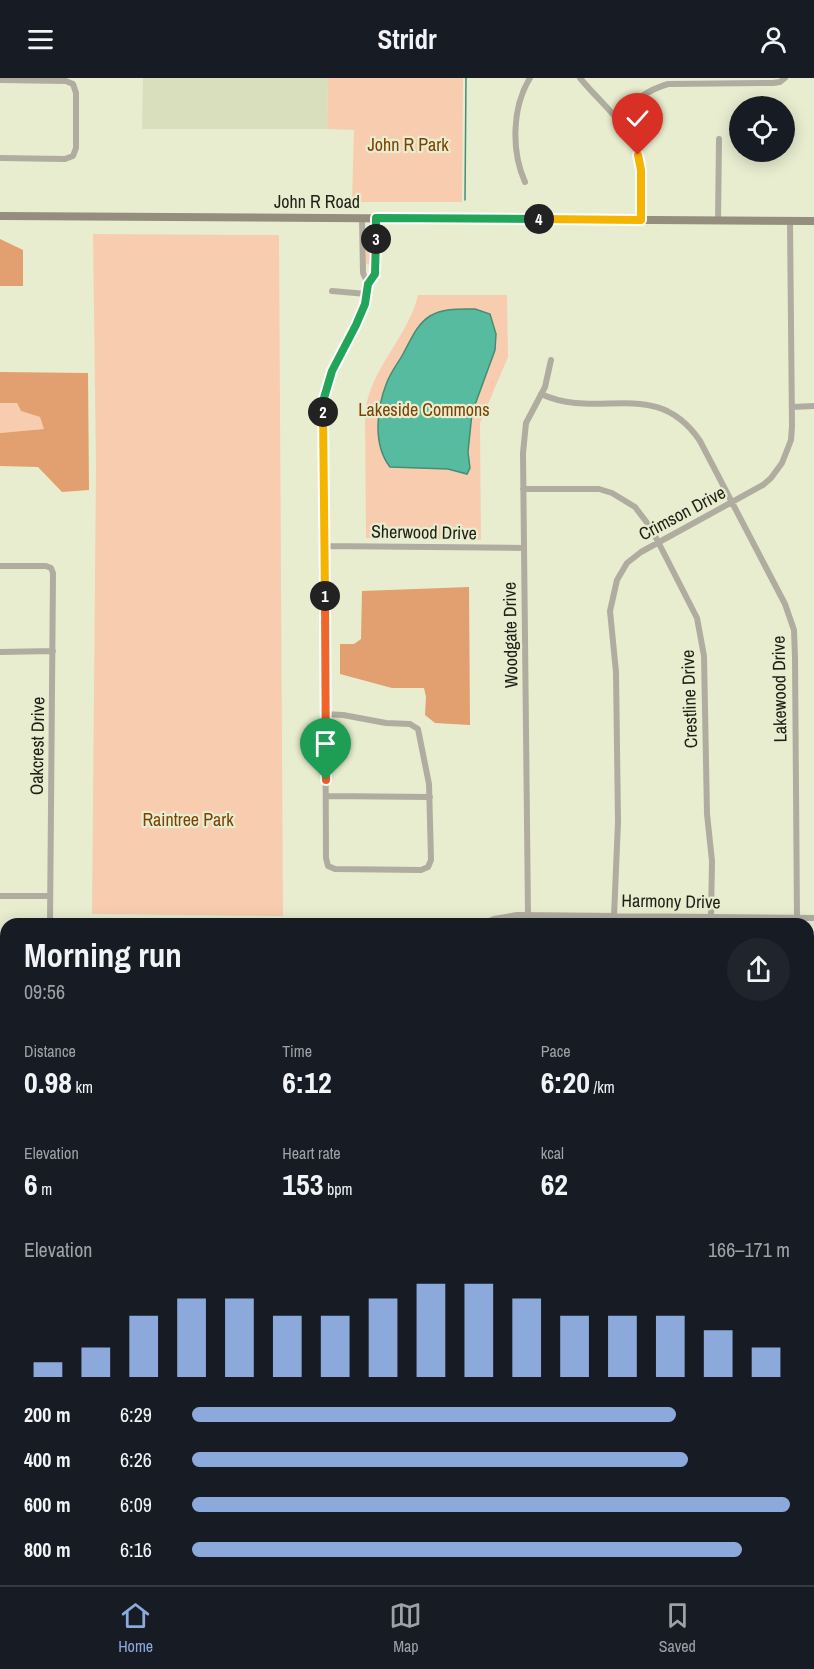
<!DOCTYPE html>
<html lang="en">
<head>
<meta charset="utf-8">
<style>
	:root { --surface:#171b24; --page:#20242c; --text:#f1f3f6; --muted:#9ea1a6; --line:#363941; --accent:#8ca9db }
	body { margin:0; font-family:"Archivo Narrow",sans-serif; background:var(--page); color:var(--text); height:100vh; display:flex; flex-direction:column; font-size:22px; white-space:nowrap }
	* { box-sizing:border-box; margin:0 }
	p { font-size:20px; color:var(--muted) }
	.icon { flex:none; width:33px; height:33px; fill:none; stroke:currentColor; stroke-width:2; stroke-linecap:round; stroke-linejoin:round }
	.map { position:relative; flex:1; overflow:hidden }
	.details { position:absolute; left:0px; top:840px; width:814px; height:668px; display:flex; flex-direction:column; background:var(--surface); border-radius:18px 18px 0 0; box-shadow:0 3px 15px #0003 }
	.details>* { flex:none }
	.tools { position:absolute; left:729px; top:18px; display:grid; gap:12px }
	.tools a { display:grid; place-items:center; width:66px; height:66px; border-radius:50%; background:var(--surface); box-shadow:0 3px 15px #0003; font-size:30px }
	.pin { position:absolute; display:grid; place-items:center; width:51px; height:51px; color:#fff; margin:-62px -26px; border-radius:50% 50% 50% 0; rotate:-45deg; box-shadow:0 0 6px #0007 }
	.pin .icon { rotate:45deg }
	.km { position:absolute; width:30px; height:30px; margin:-15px; border-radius:50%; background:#222; color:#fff; font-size:16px; line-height:30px; text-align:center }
	.round { display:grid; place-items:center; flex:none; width:63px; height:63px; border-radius:32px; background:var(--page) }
	.summary { display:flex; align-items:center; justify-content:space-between; height:102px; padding:0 24px }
	h1 { font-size:33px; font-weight:700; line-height:45px }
	.figures { display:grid; grid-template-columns:repeat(3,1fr); gap:9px; height:102px; padding:6px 24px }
	.figures div { display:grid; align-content:center }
	.figures b { font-size:30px; font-weight:700 }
	.figures small { font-size:16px; font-weight:400 }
	.figures p { font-size:16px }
	.chart { height:168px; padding:12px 24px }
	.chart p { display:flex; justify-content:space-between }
	.chart svg { width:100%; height:108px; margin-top:6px; stroke:var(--accent); stroke-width:6 }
	ul { padding:0 24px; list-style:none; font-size:20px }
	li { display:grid; grid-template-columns:96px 72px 1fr; align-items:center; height:45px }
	li i { height:15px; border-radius:8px; background:var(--accent) }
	header { display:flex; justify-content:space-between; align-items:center; height:78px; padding:0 24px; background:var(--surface); font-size:27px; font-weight:700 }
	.dock { display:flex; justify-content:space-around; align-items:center; height:84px; border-top:2px solid var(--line); background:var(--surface); font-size:16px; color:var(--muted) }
	.dock a { display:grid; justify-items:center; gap:3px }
	.dock .current { color:var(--accent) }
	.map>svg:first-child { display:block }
</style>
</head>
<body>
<header><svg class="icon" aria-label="menu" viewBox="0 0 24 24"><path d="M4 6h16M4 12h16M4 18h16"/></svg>Stridr<svg class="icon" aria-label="person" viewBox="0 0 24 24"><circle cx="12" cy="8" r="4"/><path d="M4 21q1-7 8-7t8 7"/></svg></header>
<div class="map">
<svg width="814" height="1507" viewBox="0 0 814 1507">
	<rect width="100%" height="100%" fill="#e8edd0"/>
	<path fill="#d9dfbc" d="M143,0h185l-1,51h-185z
		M808,882l6,1v364h-6z
		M0,1496h6v6h87v5h-93z
		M179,1502h308v5h-310z"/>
	<path fill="#f8cdaf" d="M328,0h135l-1,124h-110l2,-72 -27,-1z
		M369,150l3,4v30l-3,3 -3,-2v-31z
		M93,156l186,1 4,681 -191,-2 4,-448z
		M418,217h89l1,62 -28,66 1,117 -115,-2 -1,-124c4,-45 43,-76 53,-119z
		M0,325h17l4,8 19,6 5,12 -45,4z"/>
	<path fill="#e29f6f" d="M0,161l23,11v36h-23z
		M0,294l88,1 1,117 -27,2 -24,-25 -38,-1v-33l44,-4 -4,-12 -19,-6 -4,-8h-17z
		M469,509l1,138 -35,-2 -10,-8 1,-18 -2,-9h-32l-52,-14v-30h14l7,-5 1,-48z"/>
	<path fill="#57bba0" stroke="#468c77" stroke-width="1.5" d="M475,231l15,5 6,20 -1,16 -23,63 -4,39 2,16 -3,6 -19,-5 -58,-2c-18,-23 -13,-60 -3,-85 4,-10 11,-19 16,-28 8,-14 13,-29 27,-38 13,-8 30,-7 45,-7z"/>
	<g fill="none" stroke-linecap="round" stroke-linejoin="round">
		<path stroke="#468c77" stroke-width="1.5" d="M465,122l1,-122"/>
		<path stroke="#b1aca0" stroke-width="6" d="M580,0c22,27 54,50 60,86 3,18 1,38 1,56
			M0,2l66,1 7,3 3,9v55l-3,8 -8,3 -65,-1
			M616,40c16,-16 31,-28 52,-34l105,-1 7,-1 5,-4
			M525,104c-14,-31 -13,-75 5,-104
			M362,140l1,55 5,11
			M718,143l1,-82
			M332,213l35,3
			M541,316c58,27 115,-18 159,47l85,163 9,26 1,27 2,261
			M792,329l22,-1
			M523,411h76l13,4 23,14 16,21 46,90 7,38 3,158 5,47 -1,56
			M325,468l199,2
			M0,488h46l5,2 2,5 -3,351
			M0,574l53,-1
			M326,636l17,1 43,8 24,1 8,5 11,55 2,76 -3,7 -7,3 -86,-1 -7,-3 -2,-8 -2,-460 7,-27 25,-46 9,-21 3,-20 7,-10 1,-56
			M326,718l104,1
			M0,818h50
			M528,837l-5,-462 3,-30 19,-36 6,-27
			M614,838l4,-94 -2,-150 -6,-61 7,-31 10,-17 14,-11 122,-67 8,-7 11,-15 9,-23 1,-14 -2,-205
			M481,846l13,-5 23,-4 297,3
			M0,905h6
			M0,989h6
			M0,1203h6
			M808,1300l6,-2
			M0,1452h6
			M535,1502l4,5
			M167,1507l1,-5
			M615,1507l2,-5
			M717,1507v-5"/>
		<path stroke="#958d7d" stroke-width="8" d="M0,138l814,5"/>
	</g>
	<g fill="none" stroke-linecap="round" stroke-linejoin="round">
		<defs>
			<path id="split-1" d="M325,518l1,184"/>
			<path id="split-2" d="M323,334l2,184"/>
			<path id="split-3" d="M323,334l1,-14 8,-27 24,-46 9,-21 3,-20 7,-10 1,-35"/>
			<path id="split-4" d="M376,161v-21l163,1"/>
			<path id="split-5" d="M539,141l102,1v-50l-3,-15"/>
		</defs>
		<use href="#split-1" stroke="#fff" stroke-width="12"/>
		<use href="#split-2" stroke="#fff" stroke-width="12"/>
		<use href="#split-3" stroke="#fff" stroke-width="12"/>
		<use href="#split-4" stroke="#fff" stroke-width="12"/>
		<use href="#split-5" stroke="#fff" stroke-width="12"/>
		<use href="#split-1" stroke="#f0652b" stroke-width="8"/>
		<use href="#split-2" stroke="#f5b400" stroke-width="8"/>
		<use href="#split-3" stroke="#22a559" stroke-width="8"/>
		<use href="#split-4" stroke="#22a559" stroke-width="8"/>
		<use href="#split-5" stroke="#f5b400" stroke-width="8"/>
	</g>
	<g text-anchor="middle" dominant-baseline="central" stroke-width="4.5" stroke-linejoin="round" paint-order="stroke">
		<g font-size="18" fill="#7d4003" stroke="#e8edd0">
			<text x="408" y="66">John R Park</text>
			<text x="424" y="331">Lakeside Commons</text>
			<text x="188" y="741">Raintree Park</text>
		</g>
		<g font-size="18" fill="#1e2016" stroke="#e8edd0">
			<text x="317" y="123">John R Road</text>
			<text transform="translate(682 435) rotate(-28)">Crimson Drive</text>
			<text transform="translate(424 454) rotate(1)">Sherwood Drive</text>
			<text transform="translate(510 557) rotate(-91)">Woodgate Drive</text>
			<text transform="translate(779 611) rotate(-91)">Lakewood Drive</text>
			<text transform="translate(689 621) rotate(-92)">Crestline Drive</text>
			<text transform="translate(37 668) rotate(-89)">Oakcrest Drive</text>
			<text transform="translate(671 823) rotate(1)">Harmony Drive</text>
		</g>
	</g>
</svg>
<div class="tools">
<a><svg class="icon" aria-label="locate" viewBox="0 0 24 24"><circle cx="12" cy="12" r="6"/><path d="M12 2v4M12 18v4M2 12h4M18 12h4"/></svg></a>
</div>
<div class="pin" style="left:326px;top:702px;background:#1e9e55"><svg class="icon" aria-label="arrive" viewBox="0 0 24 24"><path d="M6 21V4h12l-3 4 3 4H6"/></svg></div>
<div class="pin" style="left:638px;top:77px;background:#d93025"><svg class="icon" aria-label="check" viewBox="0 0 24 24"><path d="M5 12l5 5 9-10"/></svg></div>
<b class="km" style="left:325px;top:518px">1</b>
<b class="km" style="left:323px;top:334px">2</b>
<b class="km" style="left:376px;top:161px">3</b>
<b class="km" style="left:539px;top:141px">4</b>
<section class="details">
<div class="summary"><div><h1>Morning run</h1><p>09:56</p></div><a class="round"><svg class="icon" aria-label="share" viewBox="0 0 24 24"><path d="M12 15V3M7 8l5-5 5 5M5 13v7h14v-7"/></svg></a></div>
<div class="figures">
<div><p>Distance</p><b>0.98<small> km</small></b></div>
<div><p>Time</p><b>6:12</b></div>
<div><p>Pace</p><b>6:20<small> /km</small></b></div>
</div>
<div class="figures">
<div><p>Elevation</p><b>6<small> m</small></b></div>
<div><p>Heart rate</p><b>153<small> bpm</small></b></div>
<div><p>kcal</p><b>62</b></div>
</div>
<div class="chart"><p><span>Elevation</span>166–171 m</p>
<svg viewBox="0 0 160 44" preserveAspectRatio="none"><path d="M5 44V38M15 44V32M25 44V19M35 44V12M45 44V12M55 44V19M65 44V19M75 44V12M85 44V6M95 44V6M105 44V12M115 44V19M125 44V19M135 44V19M145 44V25M155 44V32"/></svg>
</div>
<ul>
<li><b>200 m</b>6:29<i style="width:81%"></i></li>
<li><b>400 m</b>6:26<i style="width:83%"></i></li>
<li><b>600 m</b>6:09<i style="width:100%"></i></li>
<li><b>800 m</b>6:16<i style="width:92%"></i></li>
</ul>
</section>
</div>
<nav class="dock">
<a class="current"><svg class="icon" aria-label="home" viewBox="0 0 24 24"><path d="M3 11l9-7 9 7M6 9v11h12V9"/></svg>Home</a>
<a><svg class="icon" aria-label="map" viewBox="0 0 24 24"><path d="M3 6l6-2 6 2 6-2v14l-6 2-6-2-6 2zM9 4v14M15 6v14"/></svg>Map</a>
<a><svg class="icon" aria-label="saved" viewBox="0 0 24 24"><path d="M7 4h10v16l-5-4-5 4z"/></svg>Saved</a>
</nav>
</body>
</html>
